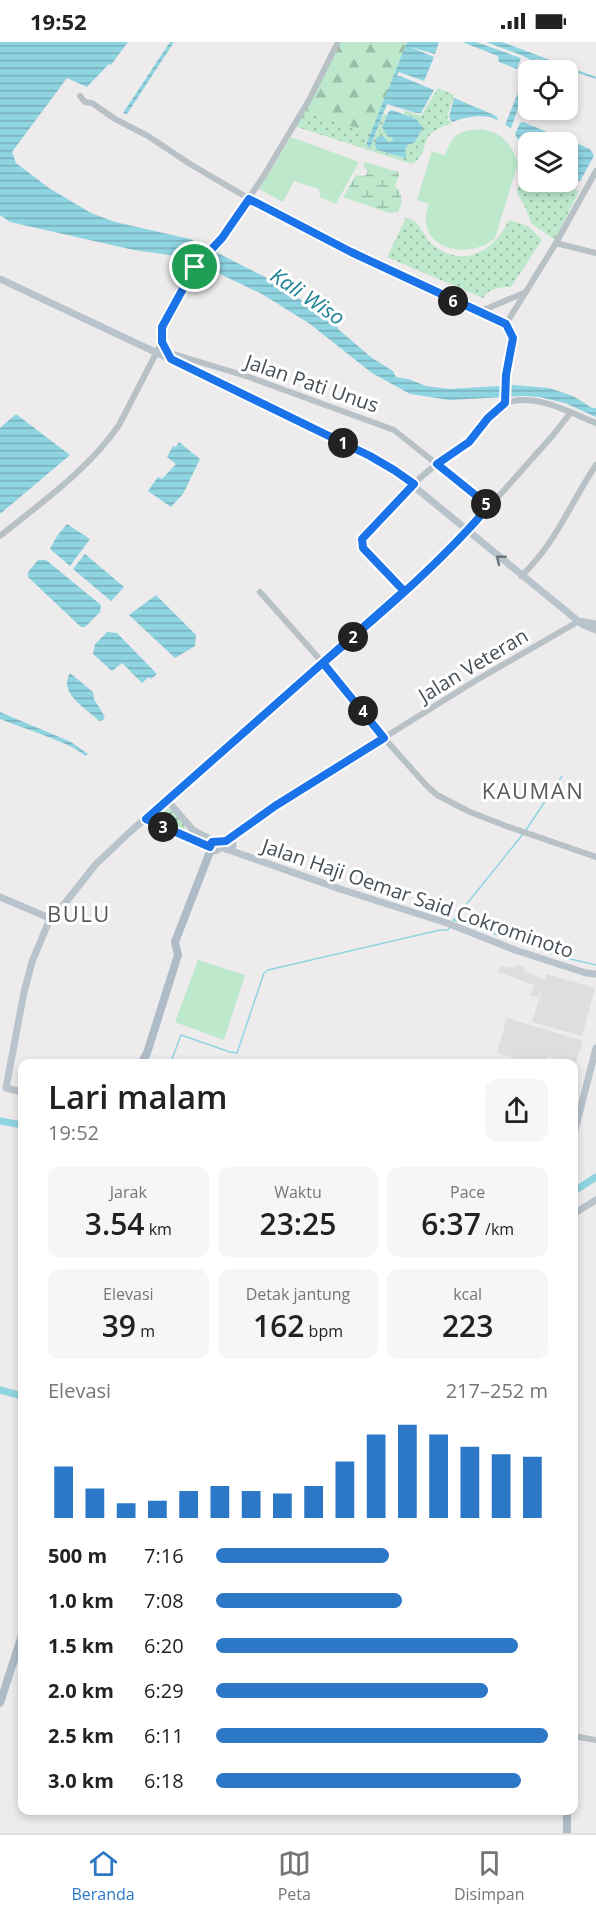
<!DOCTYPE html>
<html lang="id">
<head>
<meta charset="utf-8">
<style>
	:root { --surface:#fff; --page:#f6f6f6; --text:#222; --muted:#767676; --line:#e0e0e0; --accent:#2c78c7 }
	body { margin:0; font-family:"Open Sans",sans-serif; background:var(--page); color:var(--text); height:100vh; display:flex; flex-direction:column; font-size:22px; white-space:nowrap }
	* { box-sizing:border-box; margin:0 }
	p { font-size:20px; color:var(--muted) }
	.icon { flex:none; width:33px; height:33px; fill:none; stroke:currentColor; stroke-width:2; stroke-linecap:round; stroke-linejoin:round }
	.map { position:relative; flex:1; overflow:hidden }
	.side { position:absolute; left:18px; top:1017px; width:560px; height:756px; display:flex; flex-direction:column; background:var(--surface); border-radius:12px; box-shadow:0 3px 9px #0003 }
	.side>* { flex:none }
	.controls { position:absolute; left:518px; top:18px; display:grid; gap:12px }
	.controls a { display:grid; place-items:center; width:60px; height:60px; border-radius:12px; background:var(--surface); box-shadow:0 3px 9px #0003; font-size:30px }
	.pin { position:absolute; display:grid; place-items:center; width:51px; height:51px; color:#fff; margin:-26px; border:3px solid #fff; border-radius:50%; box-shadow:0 2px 6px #0007 }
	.km { position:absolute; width:30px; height:30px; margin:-15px; border-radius:50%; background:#222; color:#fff; font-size:16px; line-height:30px; text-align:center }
	.round { display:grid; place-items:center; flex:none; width:63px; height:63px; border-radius:12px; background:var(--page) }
	.overview { display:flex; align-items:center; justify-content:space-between; height:102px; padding:0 30px }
	h1 { font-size:33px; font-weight:600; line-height:45px }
	.figures { display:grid; grid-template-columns:repeat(3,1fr); gap:9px; height:102px; padding:6px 30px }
	.figures div { display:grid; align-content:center; border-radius:12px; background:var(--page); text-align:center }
	.figures b { font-size:30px; font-weight:600 }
	.figures small { font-size:16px; font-weight:400 }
	.figures p { font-size:16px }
	.chart { height:168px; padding:12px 30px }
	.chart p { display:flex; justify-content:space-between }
	.chart svg { width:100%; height:108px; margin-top:6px; stroke:var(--accent); stroke-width:6 }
	ul { padding:0 30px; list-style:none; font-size:20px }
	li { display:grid; grid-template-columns:96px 72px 1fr; align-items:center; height:45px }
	li i { height:15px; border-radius:8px; background:var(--accent) }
	.status { display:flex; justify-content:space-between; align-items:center; height:42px; padding:0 30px; background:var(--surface); direction:ltr }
	.status svg { height:16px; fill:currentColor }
	.menu { display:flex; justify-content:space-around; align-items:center; height:84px; border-top:2px solid var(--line); background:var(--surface); font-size:16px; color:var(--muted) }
	.menu a { display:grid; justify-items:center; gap:3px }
	.menu .active { color:var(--accent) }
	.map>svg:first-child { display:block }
</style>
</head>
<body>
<div class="status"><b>19:52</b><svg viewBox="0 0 49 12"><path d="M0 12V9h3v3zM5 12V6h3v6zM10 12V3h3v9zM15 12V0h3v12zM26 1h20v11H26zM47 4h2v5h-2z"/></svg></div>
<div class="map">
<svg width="596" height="1791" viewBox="0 0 596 1791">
	<defs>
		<pattern id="forest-firs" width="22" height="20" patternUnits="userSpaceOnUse" patternTransform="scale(1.5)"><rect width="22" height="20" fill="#bde8cc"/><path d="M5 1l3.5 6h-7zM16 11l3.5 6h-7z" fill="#9bbea8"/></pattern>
		<pattern id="wetland-marsh" width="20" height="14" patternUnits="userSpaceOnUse" patternTransform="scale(1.5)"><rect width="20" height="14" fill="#bde8cc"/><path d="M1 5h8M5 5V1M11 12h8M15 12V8" fill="none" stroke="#9bbea8"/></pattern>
		<pattern id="park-dots" width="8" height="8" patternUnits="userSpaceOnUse" patternTransform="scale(1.5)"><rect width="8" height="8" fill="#bde8cc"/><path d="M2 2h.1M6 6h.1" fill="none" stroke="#9bbea8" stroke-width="1.8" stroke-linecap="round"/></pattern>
		<pattern id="water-rules" width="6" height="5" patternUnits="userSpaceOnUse" patternTransform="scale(1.5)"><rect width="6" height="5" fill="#8fd4e1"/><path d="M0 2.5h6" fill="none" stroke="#77aeb9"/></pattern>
	</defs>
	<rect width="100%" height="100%" fill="#eeebec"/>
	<path fill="#dfdddd" d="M517,923l8,2 -1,4 21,9 2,-6 48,14 -13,48 -50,-14 11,-36 -5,11 -8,-1 4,-11 -36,-13 3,-6 14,2z
		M507,976l76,23 -8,24 -27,-9 -3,7h-14l-34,-10z"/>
	<path fill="url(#forest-firs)" d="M338,0h69l-36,91 -67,-23z"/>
	<path fill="url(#wetland-marsh)" d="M365,120l33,10 1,4 -4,9c7,9 9,17 3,27l-9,1 -46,-16 13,-22 8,1 3,-2 1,-3 -5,-5z"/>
	<path fill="url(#park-dots)" d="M438,46l16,7 -7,22 4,7c-37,10 -18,28 -39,40l-118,-38 10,-16 67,23 -4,9v5l3,1 14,-34 3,1 -5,12 10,10 1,3 -4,2 -2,-3 -8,-2 -2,13 29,8 -2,-7 5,-8 7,-24 -13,-5 3,-3 15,5z
		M522,127l6,3v10h26l25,9 -24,49 -24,-17 -5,-14 -9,-16z
		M406,176c15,1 17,20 28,28 31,23 61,4 75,-26l19,6 14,14 -31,47c-11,0 -22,1 -28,11l-96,-41z
		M166,767h5l14,16v6l-4,2 -23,-10 1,-11z"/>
	<path fill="#bde8cc" d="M480,87c22,3 31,14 38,34l-23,75c-19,18 -64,17 -69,-15 -1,-6 1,-13 3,-19l-12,-4 15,-49 13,4c8,-21 13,-24 35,-26z
		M291,95l68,25 -23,42 -16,-7 -1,-8 -25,-8 -11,21 -24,-13z
		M198,918l47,15 -21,65 -49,-18z"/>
	<path fill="url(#water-rules)" d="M0,0h128l-17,23 -2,-1 -22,23 -20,-9 -55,74 4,11 33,25 42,25 24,9 75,17 83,42 37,25 7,7 20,12 1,4 34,29 21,13 3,6 12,2 18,7 23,3 63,-4 37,3 24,8 19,12h4v9l-31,-14 -26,-6 -16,-1 -73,4 -40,-6 -38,-21 -62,-49 -48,-30 -65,-31 -21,-7 -42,-6 -124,-28 -10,-7z
		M170,0h4l-47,72 -4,-1z
		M407,0h32l-4,12 -25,-7 24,10 -10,24 -25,-9 -2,4h3l34,14 -13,23h-5l-29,-9 -17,44 -3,-2v-4z
		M462,0h14l45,16 -4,11 -18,-7 -1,-6z
		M486,0h16l94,35v2l-59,-20 -5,11h-4v11l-17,47 -6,-3 26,-65 -10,-5z
		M454,56l40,17 4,3 -1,2c-13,-7 -32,-3 -45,2l-3,-5z
		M392,68l24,9 7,9 -9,15 -5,1c-6,5 -3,7 -3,14l-29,-8 -2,-5 2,-8 6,-1 6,6 4,-2 -1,-3h-4l-6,-10 7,-16z
		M523,80l39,16v4h-34v25l-6,-20 -7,-13 5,-11z
		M571,99l19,8 4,7 -14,25h-13v-38z
		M16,372l54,41 -70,59v-86z
		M179,400l21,17 -17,35 -12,13 -23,-16 10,-14 4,2 14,-15 -9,-7 6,-11 3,1z
		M67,482l23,15 -20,27 -20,-17 7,-13z
		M85,512l39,33 -13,14 -38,-32z
		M38,518h8l55,45 -1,7 -15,15h-4l-53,-50v-5z
		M156,553l40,40 -1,11 -20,12 -46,-43z
		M107,590l10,1 40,41 -6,5 -2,-2 -7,6 -20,-20 -10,8 -19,-17 2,-10z
		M70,631l23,19 1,7 11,18 -2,3 -4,1c-13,-13 -41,-27 -29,-48z
		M0,670l71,30 17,12 -3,2c-12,-13 -66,-29 -85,-37z"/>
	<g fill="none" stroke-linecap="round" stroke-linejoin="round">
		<path stroke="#8fd4e1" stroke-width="1.5" d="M526,788l36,-54
			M454,878l112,38 30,7
			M453,879l70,-87
			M170,1022l11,-29 49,17 7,1 27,-80 4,-3 172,-40h8l1,-2"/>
		<path stroke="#8fd4e1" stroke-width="7" d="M0,1079l22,4
			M573,1150l23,-15
			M0,1348l22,6"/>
		<path stroke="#b8c1c6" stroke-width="6" d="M80,54l5,6 7,1 23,16 33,17 42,28 87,51 177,86 52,23
			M556,201l40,-72
			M476,269l10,-2 40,-17
			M506,282l50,-81 40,10
			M167,310l82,25 145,53 95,76
			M171,317c-8,-12 -12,-23 -6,-37l28,-53 29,-31 41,-61 46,-77 29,-58
			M505,361l1,-28 7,-37 -7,-14
			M467,490l87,-98 17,-22
			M0,494c42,-34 88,-66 119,-111l43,-83
			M521,534c34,-31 50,-74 75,-111
			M404,549l-41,-43 -1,-9c24,-26 47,-54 75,-75 9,-7 21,-12 30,-20 13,-12 23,-38 41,-42 30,-8 61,10 88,21
			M260,550l63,71 61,75 42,47 11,10 33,17 36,14 90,31
			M226,799l33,-24 89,-57 127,-79 104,-60
			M573,1694l23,4"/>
		<path stroke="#b9c3cc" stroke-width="7" d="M0,237l240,113 154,78 189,155 13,5
			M579,579l17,3
			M167,758l26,30 21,11
			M145,777l65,28
			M223 803a5 5 0 1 1 10 0a5 5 0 1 1-10 0Z
			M210 804a5 5 0 1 1 10 0a5 5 0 1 1-10 0Z
			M229,808l114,40 104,33 68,27 71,23 10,1
			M0,855l47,20 2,4
			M49,879l9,-9 38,-48 35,-33 236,-206 100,-93
			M22,1050l-16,-4 18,-96 8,-30 17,-41
			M573,1096l23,-90
			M573,1172l23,-14"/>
		<path stroke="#aebcc8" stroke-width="8" d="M141,1022l6,-11 31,-98 -3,-13 36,-93
			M0,1661l22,-68
			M567,1768v23"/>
	</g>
	<defs><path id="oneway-chevron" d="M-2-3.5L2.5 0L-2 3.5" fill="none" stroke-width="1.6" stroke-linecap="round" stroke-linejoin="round" transform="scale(1.5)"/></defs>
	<use stroke="#687279" href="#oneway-chevron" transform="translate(500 517) rotate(-141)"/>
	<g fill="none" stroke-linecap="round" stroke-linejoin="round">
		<defs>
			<path id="route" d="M195,225l-33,60v15l9,17 199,97 24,14 20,14 -52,55 1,9 41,43 -258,228 64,28 2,-5 14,-1 49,-35 109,-68 -61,-75c57,-49 117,-99 166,-157l-52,-42 32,-22 19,-24 17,-15 1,-28 7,-37 -7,-14 -155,-72 -102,-53 -27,39 -27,29"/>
		</defs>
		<use href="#route" stroke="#fff" stroke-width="12"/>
		<use href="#route" stroke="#1a73e8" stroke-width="8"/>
	</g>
	<g text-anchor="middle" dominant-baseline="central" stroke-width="6" stroke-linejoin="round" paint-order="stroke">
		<g font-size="20" fill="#464f56" stroke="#fff">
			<text transform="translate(312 341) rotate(19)">Jalan Pati Unus</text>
			<text transform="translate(473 623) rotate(-31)">Jalan Veteran</text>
			<text transform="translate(418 856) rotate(19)">Jalan Haji Oemar Said Cokrominoto</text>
		</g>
		<g font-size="21" font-style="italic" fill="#1b8194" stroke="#fff">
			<text transform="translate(308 254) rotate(34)">Kali Wiso</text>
		</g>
		<g font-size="22" letter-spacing="1.5" fill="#595c5f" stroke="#fff">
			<text x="533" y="748">KAUMAN</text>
			<text x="79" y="871">BULU</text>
		</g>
	</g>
</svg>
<div class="controls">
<a><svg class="icon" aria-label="locate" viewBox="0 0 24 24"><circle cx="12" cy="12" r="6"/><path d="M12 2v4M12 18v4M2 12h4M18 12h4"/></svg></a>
<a><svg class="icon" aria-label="layers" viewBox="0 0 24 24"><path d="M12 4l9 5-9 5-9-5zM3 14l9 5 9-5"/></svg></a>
</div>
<div class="pin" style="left:195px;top:225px;background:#1e9e55"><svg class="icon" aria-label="arrive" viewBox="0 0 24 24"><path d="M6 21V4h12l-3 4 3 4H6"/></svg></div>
<b class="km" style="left:343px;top:401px">1</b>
<b class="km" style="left:353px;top:595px">2</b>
<b class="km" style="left:163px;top:785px">3</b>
<b class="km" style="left:363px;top:669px">4</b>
<b class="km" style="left:486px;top:462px">5</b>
<b class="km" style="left:453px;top:259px">6</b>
<section class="side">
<div class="overview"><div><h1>Lari malam</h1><p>19:52</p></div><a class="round"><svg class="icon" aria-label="share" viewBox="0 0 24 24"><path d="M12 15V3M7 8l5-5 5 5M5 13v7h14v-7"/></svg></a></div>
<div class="figures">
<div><p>Jarak</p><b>3.54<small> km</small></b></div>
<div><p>Waktu</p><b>23:25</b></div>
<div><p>Pace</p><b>6:37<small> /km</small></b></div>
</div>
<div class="figures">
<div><p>Elevasi</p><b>39<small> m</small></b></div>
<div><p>Detak jantung</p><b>162<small> bpm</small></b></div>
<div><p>kcal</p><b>223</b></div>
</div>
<div class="chart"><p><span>Elevasi</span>217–252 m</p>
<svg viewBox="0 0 160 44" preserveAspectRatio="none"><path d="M5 44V23M15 44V32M25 44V38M35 44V37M45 44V33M55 44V31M65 44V33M75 44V34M85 44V31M95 44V21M105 44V10M115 44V6M125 44V10M135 44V15M145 44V18M155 44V19"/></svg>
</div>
<ul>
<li><b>500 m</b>7:16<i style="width:52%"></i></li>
<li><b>1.0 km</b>7:08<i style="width:56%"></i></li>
<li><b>1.5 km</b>6:20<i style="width:91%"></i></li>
<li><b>2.0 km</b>6:29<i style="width:82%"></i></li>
<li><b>2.5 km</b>6:11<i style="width:100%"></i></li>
<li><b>3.0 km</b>6:18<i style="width:92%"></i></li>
</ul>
</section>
</div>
<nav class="menu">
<a class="active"><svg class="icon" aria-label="home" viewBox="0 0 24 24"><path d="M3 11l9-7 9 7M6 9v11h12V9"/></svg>Beranda</a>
<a><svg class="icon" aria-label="map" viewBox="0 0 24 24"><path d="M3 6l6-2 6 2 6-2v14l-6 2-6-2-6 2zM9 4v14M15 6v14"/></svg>Peta</a>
<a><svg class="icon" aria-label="saved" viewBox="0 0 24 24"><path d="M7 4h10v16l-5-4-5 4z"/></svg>Disimpan</a>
</nav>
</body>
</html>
